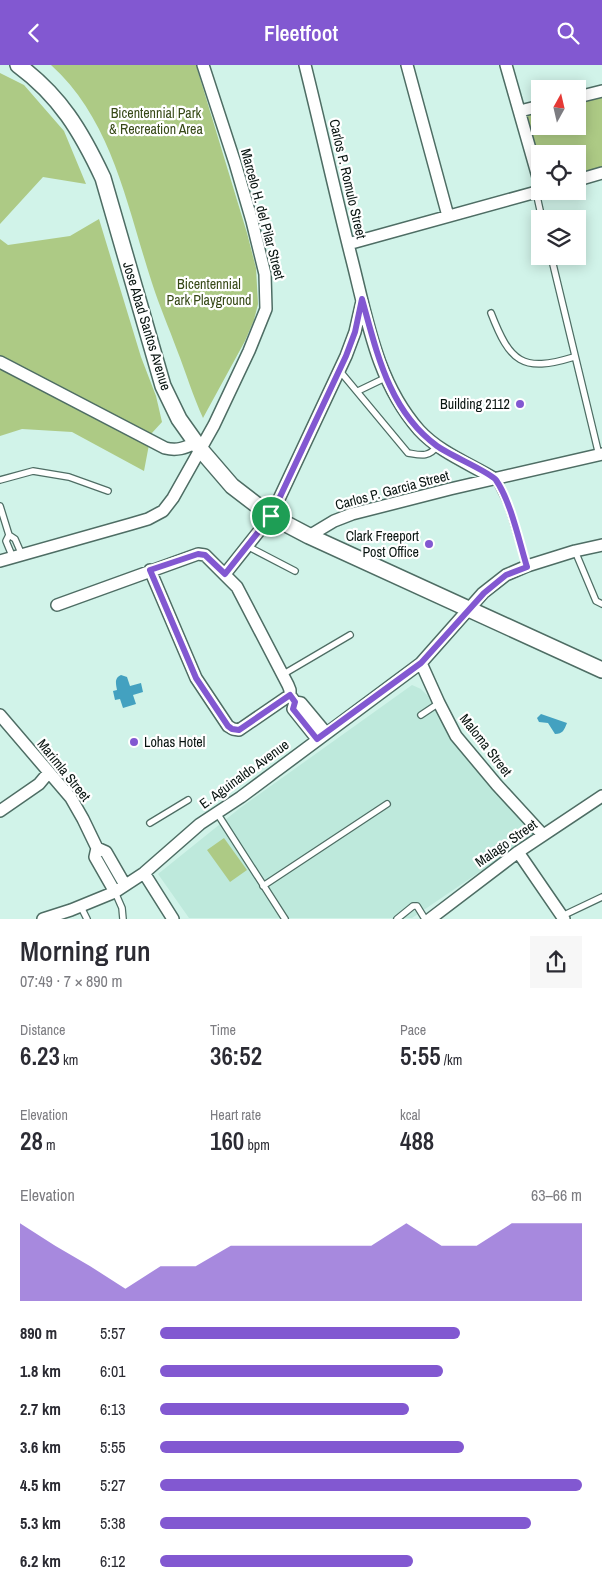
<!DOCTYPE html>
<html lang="en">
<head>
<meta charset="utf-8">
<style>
	:root { --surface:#fff; --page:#f7f7f7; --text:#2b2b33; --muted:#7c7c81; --accent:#8258d1 }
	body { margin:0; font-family:"Archivo Narrow",sans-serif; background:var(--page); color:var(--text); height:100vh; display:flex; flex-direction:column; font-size:19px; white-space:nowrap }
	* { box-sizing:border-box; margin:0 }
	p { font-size:16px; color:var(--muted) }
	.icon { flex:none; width:28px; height:28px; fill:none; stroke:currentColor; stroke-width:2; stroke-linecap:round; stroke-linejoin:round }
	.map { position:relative; height:854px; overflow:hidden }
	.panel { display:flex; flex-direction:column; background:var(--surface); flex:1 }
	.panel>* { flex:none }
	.needle { width:32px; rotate:8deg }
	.buttons { position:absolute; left:531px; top:15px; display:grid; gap:10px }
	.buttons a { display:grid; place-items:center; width:55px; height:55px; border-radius:0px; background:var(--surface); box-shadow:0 2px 12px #0003; font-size:25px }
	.pin { position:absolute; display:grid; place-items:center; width:42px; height:42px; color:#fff; margin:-21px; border:2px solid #fff; border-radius:50%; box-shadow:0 1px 5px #0007 }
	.round { display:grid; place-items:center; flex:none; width:52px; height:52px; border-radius:0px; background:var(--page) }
	.overview { display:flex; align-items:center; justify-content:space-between; height:85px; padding:0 20px }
	h1 { font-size:28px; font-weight:600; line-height:38px }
	.metrics { display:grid; grid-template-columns:repeat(3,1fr); gap:8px; height:85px; padding:5px 20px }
	.metrics div { display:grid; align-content:center }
	.metrics b { font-size:25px; font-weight:600 }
	.metrics small { font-size:14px; font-weight:400 }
	.metrics p { font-size:14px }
	.chart { height:140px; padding:10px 20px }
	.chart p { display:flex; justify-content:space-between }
	.chart svg { width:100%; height:90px; margin-top:5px; fill:var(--accent); opacity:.7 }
	ul { padding:0 20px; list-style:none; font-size:16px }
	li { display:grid; grid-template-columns:80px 60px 1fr; align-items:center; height:38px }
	li i { height:12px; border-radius:6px; background:var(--accent) }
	header { display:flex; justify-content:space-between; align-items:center; height:65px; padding:0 20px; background:var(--accent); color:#fff; font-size:22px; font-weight:600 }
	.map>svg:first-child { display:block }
</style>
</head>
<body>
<header><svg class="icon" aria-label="back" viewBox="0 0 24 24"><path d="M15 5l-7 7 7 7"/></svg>Fleetfoot<svg class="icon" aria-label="search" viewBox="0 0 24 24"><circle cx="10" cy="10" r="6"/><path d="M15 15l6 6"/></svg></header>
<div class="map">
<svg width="602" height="854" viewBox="0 0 602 854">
	<rect width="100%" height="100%" fill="#d1f3e9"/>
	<path fill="#bee9dc" d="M412,620l9,4 7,7 11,23 23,34 69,75 1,5 -1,4 -119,81h-223l-31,-44 82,-66z"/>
	<path fill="#adca85" d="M51,0h145l51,168 9,35 2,36 -4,16 -9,21 -42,77c-10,-22 -17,-45 -26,-68 -8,-22 -18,-45 -25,-67 -25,-76 -39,-162 -101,-218z
		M0,8l24,12 40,46 22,53 -43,-7 -43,47z
		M602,32v70l-24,7v-20h-38v12l-13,-50 13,-4v14h38v-23z
		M99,154l42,138 15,39 6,26 -11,12 -7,37 -72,-39 -50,-3 -22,7v-197l8,6 62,-9z
		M224,773l23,32 -17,12 -23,-32z"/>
	<path fill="#43a1c0" d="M121,610l6,2 3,9 11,-3 2,9 -10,3 3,9 -13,4 -3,-9 -5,1 -2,-9 4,-1c-1,-6 -3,-12 4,-15z
		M541,649l26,9c-3,7 -4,11 -12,11l-7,-11 -9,-1 -2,-4z"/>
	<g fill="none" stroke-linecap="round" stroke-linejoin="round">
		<defs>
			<path id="lane" d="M536,127l6,27
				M551,191l48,199
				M491,248c19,49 31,60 83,44
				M339,305l69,83c12,2 21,5 29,-7
				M358,326l27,-13
				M495,414l13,26 19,61
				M0,415l33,-9 36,6 39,14
				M0,441l9,29 6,4 7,16
				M9,470l-3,6 7,17
				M247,481l48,25
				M575,486l21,50 6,3
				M282,610l68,-40
				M421,650l18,-12
				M217,748l68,106
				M150,758l38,-23
				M263,821l124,-82
				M115,827l7,16 1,11
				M81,842l6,12
				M562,851l40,-19
				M397,854l16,-13h4l8,13"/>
			<path id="street" d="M305,0c16,64 30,128 46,191 16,62 25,125 68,174 20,22 51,34 76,49
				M407,0l41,151
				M506,0l34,119
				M578,32l24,-6
				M520,46l20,-5
				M578,115l24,-7
				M348,179l192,-53
				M0,297l165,86c12,3 20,0 30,-5
				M309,471l25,-15 18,-7 98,-25 152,-35
				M0,496l131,-37 17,-5 15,-8 10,-13 41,-73 35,-74 17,-42 -1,-35 -13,-53 -17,-58 -32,-98
				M225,509l46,-58 75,-160 9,-24 7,-31
				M57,540l141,-51 7,1 32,32 51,98 2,5v5l-51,35 -6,-1 -5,-3 -32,-48 -46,-108
				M421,598l18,40 17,33 41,49 46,50
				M290,630l5,7 6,1 25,30
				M295,637l-2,7 24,30
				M0,650l71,83 12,21 14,29 9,4 19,33
				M0,746l39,-27 10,-12
				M97,783l-2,9 20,35
				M518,787l46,67
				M144,808l29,46
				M43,854l28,-9 44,-18 29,-19 56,-49 41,-27 180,-134 62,-70 23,-18 21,-9 48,-15 27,-6
				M430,854l88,-67 84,-56"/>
			<path id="secondary" d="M18,0c42,31 63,66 85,113l60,208 16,33 22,31 31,36 39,30 38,20 293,134"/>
		</defs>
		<use href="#lane" stroke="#4e6d64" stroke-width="8"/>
		<use href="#street" stroke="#4e6d64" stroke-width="14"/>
		<use href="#secondary" stroke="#4e6d64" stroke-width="18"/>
		<use href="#lane" stroke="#fff" stroke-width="5.5"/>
		<use href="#street" stroke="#fff" stroke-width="11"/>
		<use href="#secondary" stroke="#fff" stroke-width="15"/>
	</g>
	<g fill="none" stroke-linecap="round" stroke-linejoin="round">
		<defs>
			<path id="route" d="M362,234c15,54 27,112 75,147 12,9 53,26 59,34 15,22 23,61 31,87l-21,8 -22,18 -63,70 -104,76 -24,-30 2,-7 -5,-7 -51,35 -7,-1 -4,-3 -32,-48 -46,-108 48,-16 7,1 20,19 46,-58 75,-160 9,-24z"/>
		</defs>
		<use href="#route" stroke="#fff" stroke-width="10"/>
		<use href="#route" stroke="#8258d1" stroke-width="6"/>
	</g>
	<g fill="#8258d1" stroke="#fff" stroke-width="2">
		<circle cx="520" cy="339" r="5"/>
		<circle cx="429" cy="479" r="5"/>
		<circle cx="134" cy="677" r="5"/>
	</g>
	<g text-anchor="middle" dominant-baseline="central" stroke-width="4.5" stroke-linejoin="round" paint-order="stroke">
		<g font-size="14" fill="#374917" stroke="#fff">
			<text x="156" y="48">Bicentennial Park<tspan x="156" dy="16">&amp; Recreation Area</tspan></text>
			<text x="209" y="219">Bicentennial<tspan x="209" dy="16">Park Playground</tspan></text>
		</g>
		<g font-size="14" fill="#081410" stroke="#fff">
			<text transform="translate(348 114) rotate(77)">Carlos P. Romulo Street</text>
			<text transform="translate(263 149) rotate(75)">Marcelo H. del Pilar Street</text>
			<text transform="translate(147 261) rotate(73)">Jose Abad Santos Avenue</text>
			<text transform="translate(392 425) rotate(-15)">Carlos P. Garcia Street</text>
			<text transform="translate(486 680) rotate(52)">Maloma Street</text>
			<text transform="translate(64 705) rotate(51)">Marimla Street</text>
			<text transform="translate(244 709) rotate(-36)">E. Aguinaldo Avenue</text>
			<text transform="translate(506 778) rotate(-35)">Malago Street</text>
		</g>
		<g font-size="14" fill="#081410" stroke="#fff" text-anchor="end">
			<text x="510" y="339">Building 2112</text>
			<text x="419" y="471">Clark Freeport<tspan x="419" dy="16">Post Office</tspan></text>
			<text x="144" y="677" text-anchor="start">Lohas Hotel</text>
		</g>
	</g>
</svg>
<div class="buttons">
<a><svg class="needle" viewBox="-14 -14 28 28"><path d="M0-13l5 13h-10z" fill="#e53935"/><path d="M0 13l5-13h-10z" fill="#7c7c81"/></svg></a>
<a><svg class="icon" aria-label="locate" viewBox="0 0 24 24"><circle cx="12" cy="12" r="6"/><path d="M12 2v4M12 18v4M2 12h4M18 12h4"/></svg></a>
<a><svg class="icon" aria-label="layers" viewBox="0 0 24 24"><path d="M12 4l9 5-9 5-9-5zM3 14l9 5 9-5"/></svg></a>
</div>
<div class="pin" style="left:271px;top:451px;background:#1e9e55"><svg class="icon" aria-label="arrive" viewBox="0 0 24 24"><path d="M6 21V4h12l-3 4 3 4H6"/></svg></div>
</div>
<section class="panel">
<div class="overview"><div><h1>Morning run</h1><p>07:49 · 7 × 890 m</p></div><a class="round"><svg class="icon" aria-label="share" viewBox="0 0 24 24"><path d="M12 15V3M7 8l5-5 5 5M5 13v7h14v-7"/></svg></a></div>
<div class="metrics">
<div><p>Distance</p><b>6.23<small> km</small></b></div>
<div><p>Time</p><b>36:52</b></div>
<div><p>Pace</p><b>5:55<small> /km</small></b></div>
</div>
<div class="metrics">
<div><p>Elevation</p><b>28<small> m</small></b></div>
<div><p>Heart rate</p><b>160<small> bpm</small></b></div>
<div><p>kcal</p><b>488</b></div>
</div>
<div class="chart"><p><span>Elevation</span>63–66 m</p>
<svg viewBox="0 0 160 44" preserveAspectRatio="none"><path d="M0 44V6L10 17L20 27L30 38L40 27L50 27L60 17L70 17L80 17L90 17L100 17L110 6L120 17L130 17L140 6L150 6L160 6V44z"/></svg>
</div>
<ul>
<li><b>890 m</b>5:57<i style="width:71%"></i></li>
<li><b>1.8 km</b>6:01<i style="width:67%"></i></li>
<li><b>2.7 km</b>6:13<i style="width:59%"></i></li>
<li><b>3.6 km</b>5:55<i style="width:72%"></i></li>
<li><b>4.5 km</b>5:27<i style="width:100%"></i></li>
<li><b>5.3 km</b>5:38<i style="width:88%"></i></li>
<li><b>6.2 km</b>6:12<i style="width:60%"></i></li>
</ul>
</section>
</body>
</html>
